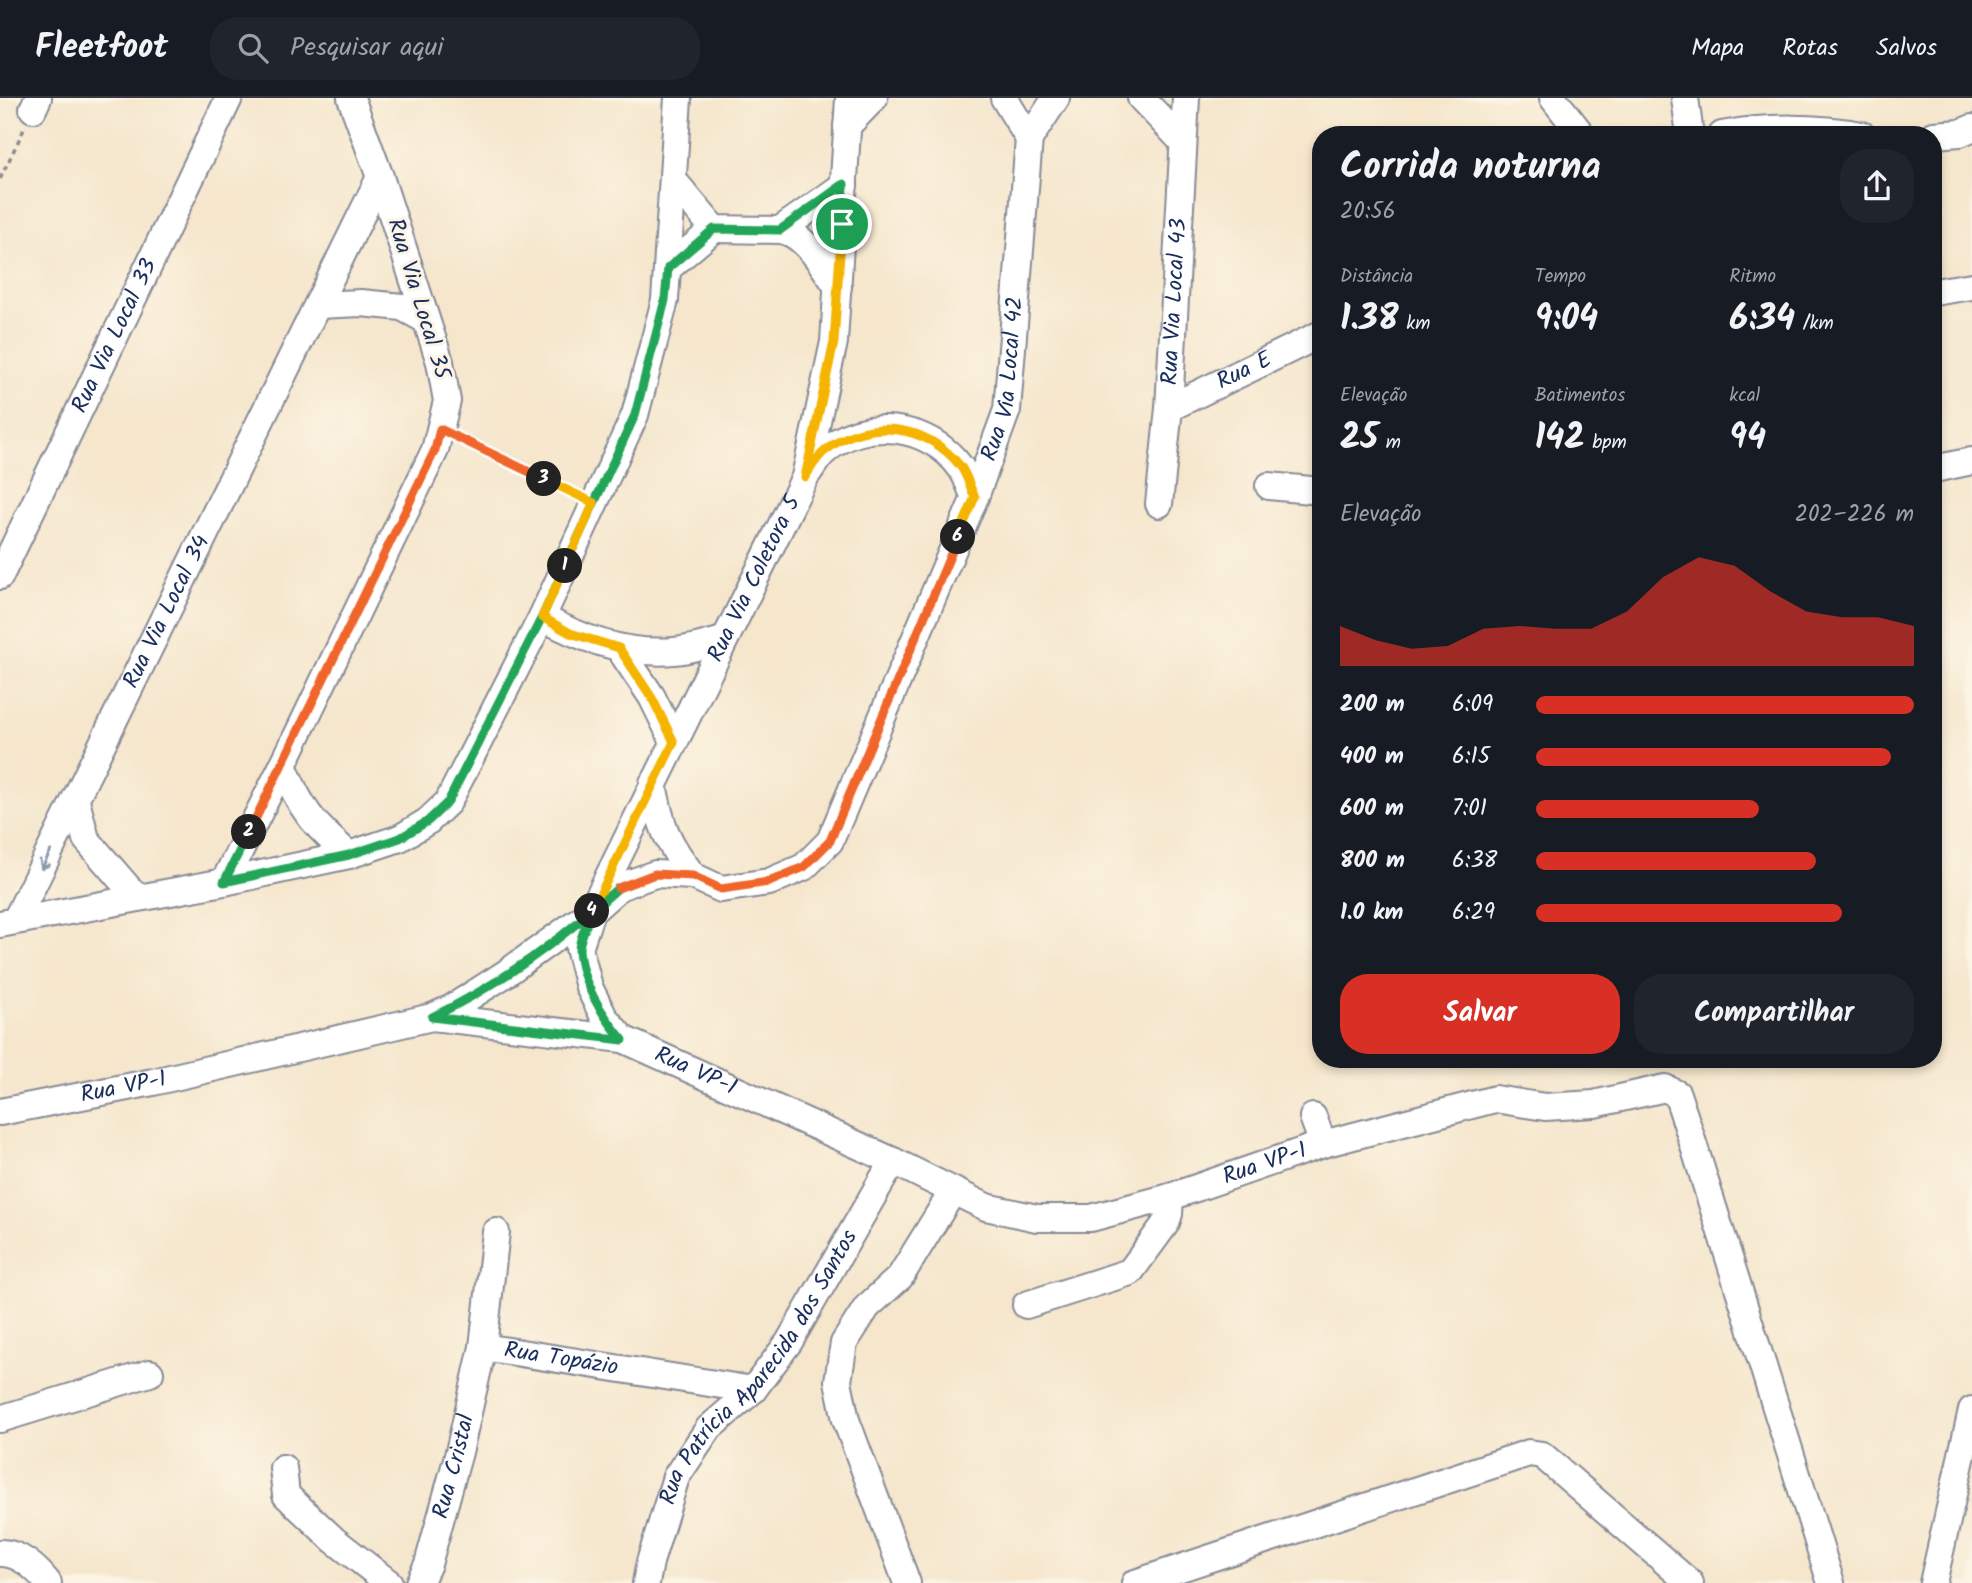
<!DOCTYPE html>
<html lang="pt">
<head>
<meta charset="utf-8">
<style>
	:root { --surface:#171b24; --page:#20242c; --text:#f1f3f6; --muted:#9ea1a6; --line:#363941; --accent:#d93025 }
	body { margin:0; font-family:Kalam,sans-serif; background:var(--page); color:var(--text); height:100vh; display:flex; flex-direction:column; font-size:26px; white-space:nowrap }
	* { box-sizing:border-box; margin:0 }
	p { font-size:23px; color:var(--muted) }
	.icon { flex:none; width:38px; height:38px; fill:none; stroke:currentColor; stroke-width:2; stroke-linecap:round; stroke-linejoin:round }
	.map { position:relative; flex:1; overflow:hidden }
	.panel { position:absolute; left:1312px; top:28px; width:630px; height:942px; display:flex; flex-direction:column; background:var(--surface); border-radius:28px; box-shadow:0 4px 10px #0003 }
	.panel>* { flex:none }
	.pin { position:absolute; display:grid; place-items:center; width:60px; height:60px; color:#fff; margin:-30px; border:4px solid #fff; border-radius:50%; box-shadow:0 2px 7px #0007 }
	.km { position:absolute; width:35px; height:35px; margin:-18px; border-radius:50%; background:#222; color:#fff; font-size:19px; line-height:35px; text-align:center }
	.round { display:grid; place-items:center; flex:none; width:74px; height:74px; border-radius:28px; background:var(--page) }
	.headline { display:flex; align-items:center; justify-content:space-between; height:119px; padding:0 28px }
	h1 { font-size:38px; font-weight:600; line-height:52px }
	.stats { display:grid; grid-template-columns:repeat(3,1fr); gap:10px; height:119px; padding:7px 28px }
	.stats div { display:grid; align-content:center }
	.stats b { font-size:35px; font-weight:600 }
	.stats small { font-size:19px; font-weight:400 }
	.stats p { font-size:19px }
	.chart { height:196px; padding:14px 28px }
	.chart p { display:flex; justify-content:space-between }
	.chart svg { width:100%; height:126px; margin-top:7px; fill:var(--accent); opacity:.7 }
	.cta { display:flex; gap:14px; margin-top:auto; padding:14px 28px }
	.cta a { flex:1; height:80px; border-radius:28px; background:var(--accent); color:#fff; font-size:28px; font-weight:600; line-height:80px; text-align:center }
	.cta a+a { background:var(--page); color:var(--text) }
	ul { padding:0 28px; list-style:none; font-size:23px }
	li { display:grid; grid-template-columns:112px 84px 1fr; align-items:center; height:52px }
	li i { height:18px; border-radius:9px; background:var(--accent) }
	header { display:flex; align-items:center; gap:42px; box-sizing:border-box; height:98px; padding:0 35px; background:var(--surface); border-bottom:2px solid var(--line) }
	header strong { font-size:33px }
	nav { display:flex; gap:38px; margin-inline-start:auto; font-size:24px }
	.search { width:490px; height:63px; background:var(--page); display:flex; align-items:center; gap:18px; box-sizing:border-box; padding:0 24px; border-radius:28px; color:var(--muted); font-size:26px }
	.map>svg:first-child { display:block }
</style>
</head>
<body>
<header>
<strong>Fleetfoot</strong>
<div class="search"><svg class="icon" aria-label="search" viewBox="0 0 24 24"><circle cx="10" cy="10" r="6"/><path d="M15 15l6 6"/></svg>Pesquisar aqui</div>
<nav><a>Mapa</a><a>Rotas</a><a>Salvos</a></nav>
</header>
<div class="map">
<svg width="1972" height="1485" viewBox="0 0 1972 1485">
	<rect width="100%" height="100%" fill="#fcf5e5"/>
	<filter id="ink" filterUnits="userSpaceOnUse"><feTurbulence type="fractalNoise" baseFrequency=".0143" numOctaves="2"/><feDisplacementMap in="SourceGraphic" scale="14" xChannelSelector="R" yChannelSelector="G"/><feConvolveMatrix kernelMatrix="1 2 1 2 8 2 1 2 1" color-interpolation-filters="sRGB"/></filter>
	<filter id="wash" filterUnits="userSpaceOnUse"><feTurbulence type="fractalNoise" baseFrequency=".00686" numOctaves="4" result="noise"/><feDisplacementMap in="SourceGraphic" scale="28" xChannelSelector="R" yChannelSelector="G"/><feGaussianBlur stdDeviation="1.57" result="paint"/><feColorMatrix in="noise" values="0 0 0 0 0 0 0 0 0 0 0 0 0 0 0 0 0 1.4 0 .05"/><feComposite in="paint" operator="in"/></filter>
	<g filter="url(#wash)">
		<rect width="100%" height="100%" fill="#f5e6cc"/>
	</g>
	<g filter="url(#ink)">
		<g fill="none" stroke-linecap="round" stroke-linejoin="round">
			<defs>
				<g id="minor">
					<path d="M1004,0l25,41"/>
					<path d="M1141,0l42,44"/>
					<path d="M1553,0l29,37"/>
					<path d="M1685,0l5,37"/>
					<path d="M33,11l5,-11"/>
					<path d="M847,28l27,-28"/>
					<path d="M1722,37c44,-9 96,-8 140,0"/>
					<path d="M1934,37l26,-2 12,-5"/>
					<path d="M674,83l40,48 66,1 64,-45"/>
					<path d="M780,132c26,4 43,37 58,57"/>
					<path d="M668,170l46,-39"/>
					<path d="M1934,194l38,-6"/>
					<path d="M318,207l43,-2 41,4 24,13"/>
					<path id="s1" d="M1169,310l152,-74"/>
					<path d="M1934,371l38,-8"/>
					<path d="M808,375c5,-7 10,-16 16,-21 40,-37 106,-28 137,16 6,8 9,20 14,29"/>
					<path d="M1269,388l52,5"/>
					<path id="s2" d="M1159,406l10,-96 17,-310"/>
					<path id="s3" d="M0,478l229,-478"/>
					<path d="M542,519c41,23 85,38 132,34 16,-1 33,-7 49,-11"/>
					<path d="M619,550l33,49 22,45"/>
					<path d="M283,667c17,44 30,59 66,90"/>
					<path d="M653,685c7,42 14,60 40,93"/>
					<path d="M76,703l10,38 51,59"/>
					<path d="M224,784l59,-117 152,-315 12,-49 -7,-39 -60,-185 -29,-79"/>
					<path id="s4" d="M16,822l364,-743"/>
					<path d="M0,826l224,-42 125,-27 51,-17 28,-17 20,-19 94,-185 93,-202 30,-115 13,-202"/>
					<path id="s5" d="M432,919l20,-9 53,-34 86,-62 214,-435 29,-135 15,-244"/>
					<path id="s6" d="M623,941l-19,-22 -15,-30 -10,-39 12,-36 28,-25 36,-13 38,2 28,13 48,-7 35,-15 26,-26 145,-344 32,-87 22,-271 27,-41"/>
					<path id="s7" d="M0,1014l153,-30 279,-65 191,22 270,122 93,46 51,11h54l79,-21 153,-53 172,-45 50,8 49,-3 71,-16 12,6 10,30 144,459"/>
					<path d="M1313,1019l10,27"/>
					<path d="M1026,1207l104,-33 36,-49 3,-9 1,-17"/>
					<path id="s8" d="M483,1249l270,43"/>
					<path d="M0,1321l150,-46"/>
					<path d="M283,1370l3,27 48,45 55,43"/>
					<path d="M0,1455c19,-1 37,16 48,30"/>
					<path id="s9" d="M419,1485l9,-19 31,-112 24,-105 13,-115"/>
					<path id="s10" d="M646,1485l4,-21 26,-85 33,-49 44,-38 36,-48 104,-181"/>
					<path d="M907,1485l-61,-163 -8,-39 6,-38 23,-36 33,-30 53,-86"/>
					<path d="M1135,1485l394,-130 13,2 148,128"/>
					<path d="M1933,1485l39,-173"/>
				</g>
			</defs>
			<use href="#minor" stroke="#888a95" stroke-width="30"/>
			<path stroke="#888a95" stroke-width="3.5" stroke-dasharray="5 5" stroke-linecap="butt" d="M0,81l25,-52
				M461,341l113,54"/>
			<use href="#minor" stroke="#fff" stroke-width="26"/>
		</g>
		<defs><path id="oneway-shaft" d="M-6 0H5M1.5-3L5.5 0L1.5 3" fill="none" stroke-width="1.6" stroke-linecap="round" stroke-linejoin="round" transform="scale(1.75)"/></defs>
		<use stroke="#8d97ae" href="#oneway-shaft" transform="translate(46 762) rotate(117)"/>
	</g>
	<g fill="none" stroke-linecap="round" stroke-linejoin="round" filter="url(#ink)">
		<defs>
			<path id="split-1" d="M565,468l70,-151 30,-115 3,-32 46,-39 66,1 64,-46 -2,40"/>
			<path id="split-2" d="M249,734l-25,50 125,-27 51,-17 28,-17 20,-19 94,-185 23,-51"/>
			<path id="split-3" d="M249,734l186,-382 5,-21 104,50"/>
			<path id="split-4" d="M544,381l50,24 -52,114 28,16 49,15 33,50 22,44 -82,169"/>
			<path id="split-5" d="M592,813l-1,1c-3,11 -12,26 -12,38 2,32 24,66 44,90l-191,-23c67,-32 131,-79 186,-129"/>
			<path id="split-6" d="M618,790l37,-14 38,2 28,13 48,-7 35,-15 26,-26 128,-304"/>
			<path id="split-7" d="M842,126l-8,118 -29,135c6,-9 12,-20 20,-26 42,-35 103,-27 136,16 6,8 9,21 14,30l-17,40"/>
		</defs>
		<use href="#split-1" stroke="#fff" stroke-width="14"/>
		<use href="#split-2" stroke="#fff" stroke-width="14"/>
		<use href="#split-3" stroke="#fff" stroke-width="14"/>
		<use href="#split-4" stroke="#fff" stroke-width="14"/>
		<use href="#split-5" stroke="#fff" stroke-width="14"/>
		<use href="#split-6" stroke="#fff" stroke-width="14"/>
		<use href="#split-7" stroke="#fff" stroke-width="14"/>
		<use href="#split-1" stroke="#22a559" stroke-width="9"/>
		<use href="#split-2" stroke="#22a559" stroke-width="9"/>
		<use href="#split-3" stroke="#f0652b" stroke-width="9"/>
		<use href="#split-4" stroke="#f5b400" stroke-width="9"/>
		<use href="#split-5" stroke="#22a559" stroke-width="9"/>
		<use href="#split-6" stroke="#f0652b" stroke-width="9"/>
		<use href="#split-7" stroke="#f5b400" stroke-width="9"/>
	</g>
	<g text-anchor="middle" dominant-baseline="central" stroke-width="6" stroke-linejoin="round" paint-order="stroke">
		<g font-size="23" fill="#1b2f5e" stroke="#fcf5e5">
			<text transform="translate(418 201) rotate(73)">Rua Via Local 35</text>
			<text stroke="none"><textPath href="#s2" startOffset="203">Rua Via Local 43</textPath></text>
			<text stroke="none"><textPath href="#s3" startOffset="266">Rua Via Local 33</textPath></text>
			<text stroke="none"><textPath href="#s1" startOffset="84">Rua E</textPath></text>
			<text stroke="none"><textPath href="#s6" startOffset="905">Rua Via Local 42</textPath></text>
			<text stroke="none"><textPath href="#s5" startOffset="562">Rua Via Coletora 5</textPath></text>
			<text stroke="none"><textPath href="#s4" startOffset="343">Rua Via Local 34</textPath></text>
			<text stroke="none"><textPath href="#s7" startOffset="714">Rua VP-1</textPath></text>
			<text stroke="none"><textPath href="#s7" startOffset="126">Rua VP-1</textPath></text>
			<text stroke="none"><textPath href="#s7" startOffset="1323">Rua VP-1</textPath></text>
			<text stroke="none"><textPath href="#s8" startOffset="79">Rua Topázio</textPath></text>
			<text stroke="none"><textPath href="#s10" startOffset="248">Rua Patrícia Aparecida dos Santos</textPath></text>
			<text stroke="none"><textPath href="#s9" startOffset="122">Rua Cristal</textPath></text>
		</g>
	</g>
</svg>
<div class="pin" style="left:842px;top:126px;background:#1e9e55"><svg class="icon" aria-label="arrive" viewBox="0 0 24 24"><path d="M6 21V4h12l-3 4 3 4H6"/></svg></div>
<b class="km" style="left:565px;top:468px">1</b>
<b class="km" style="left:249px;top:734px">2</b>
<b class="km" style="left:544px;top:381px">3</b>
<b class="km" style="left:592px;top:813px">4</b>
<b class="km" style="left:958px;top:439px">6</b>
<section class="panel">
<div class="headline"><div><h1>Corrida noturna</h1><p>20:56</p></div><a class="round"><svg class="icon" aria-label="share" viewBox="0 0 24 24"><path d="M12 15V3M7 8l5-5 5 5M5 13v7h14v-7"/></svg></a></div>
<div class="stats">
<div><p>Distância</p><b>1.38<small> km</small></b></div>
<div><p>Tempo</p><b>9:04</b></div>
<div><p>Ritmo</p><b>6:34<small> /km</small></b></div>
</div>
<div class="stats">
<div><p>Elevação</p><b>25<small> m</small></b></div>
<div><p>Batimentos</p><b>142<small> bpm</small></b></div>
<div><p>kcal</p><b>94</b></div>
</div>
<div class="chart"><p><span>Elevação</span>202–226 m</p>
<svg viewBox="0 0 160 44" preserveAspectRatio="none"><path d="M0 44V30L10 35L20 38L30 37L40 31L50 30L60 31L70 31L80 25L90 13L100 6L110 9L120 18L130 25L140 27L150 27L160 30V44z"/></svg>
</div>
<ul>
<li><b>200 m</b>6:09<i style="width:100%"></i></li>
<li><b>400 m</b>6:15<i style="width:94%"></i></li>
<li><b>600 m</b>7:01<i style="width:59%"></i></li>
<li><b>800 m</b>6:38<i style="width:74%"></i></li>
<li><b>1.0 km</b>6:29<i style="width:81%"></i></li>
</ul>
<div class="cta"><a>Salvar</a><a>Compartilhar</a></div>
</section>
</div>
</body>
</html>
